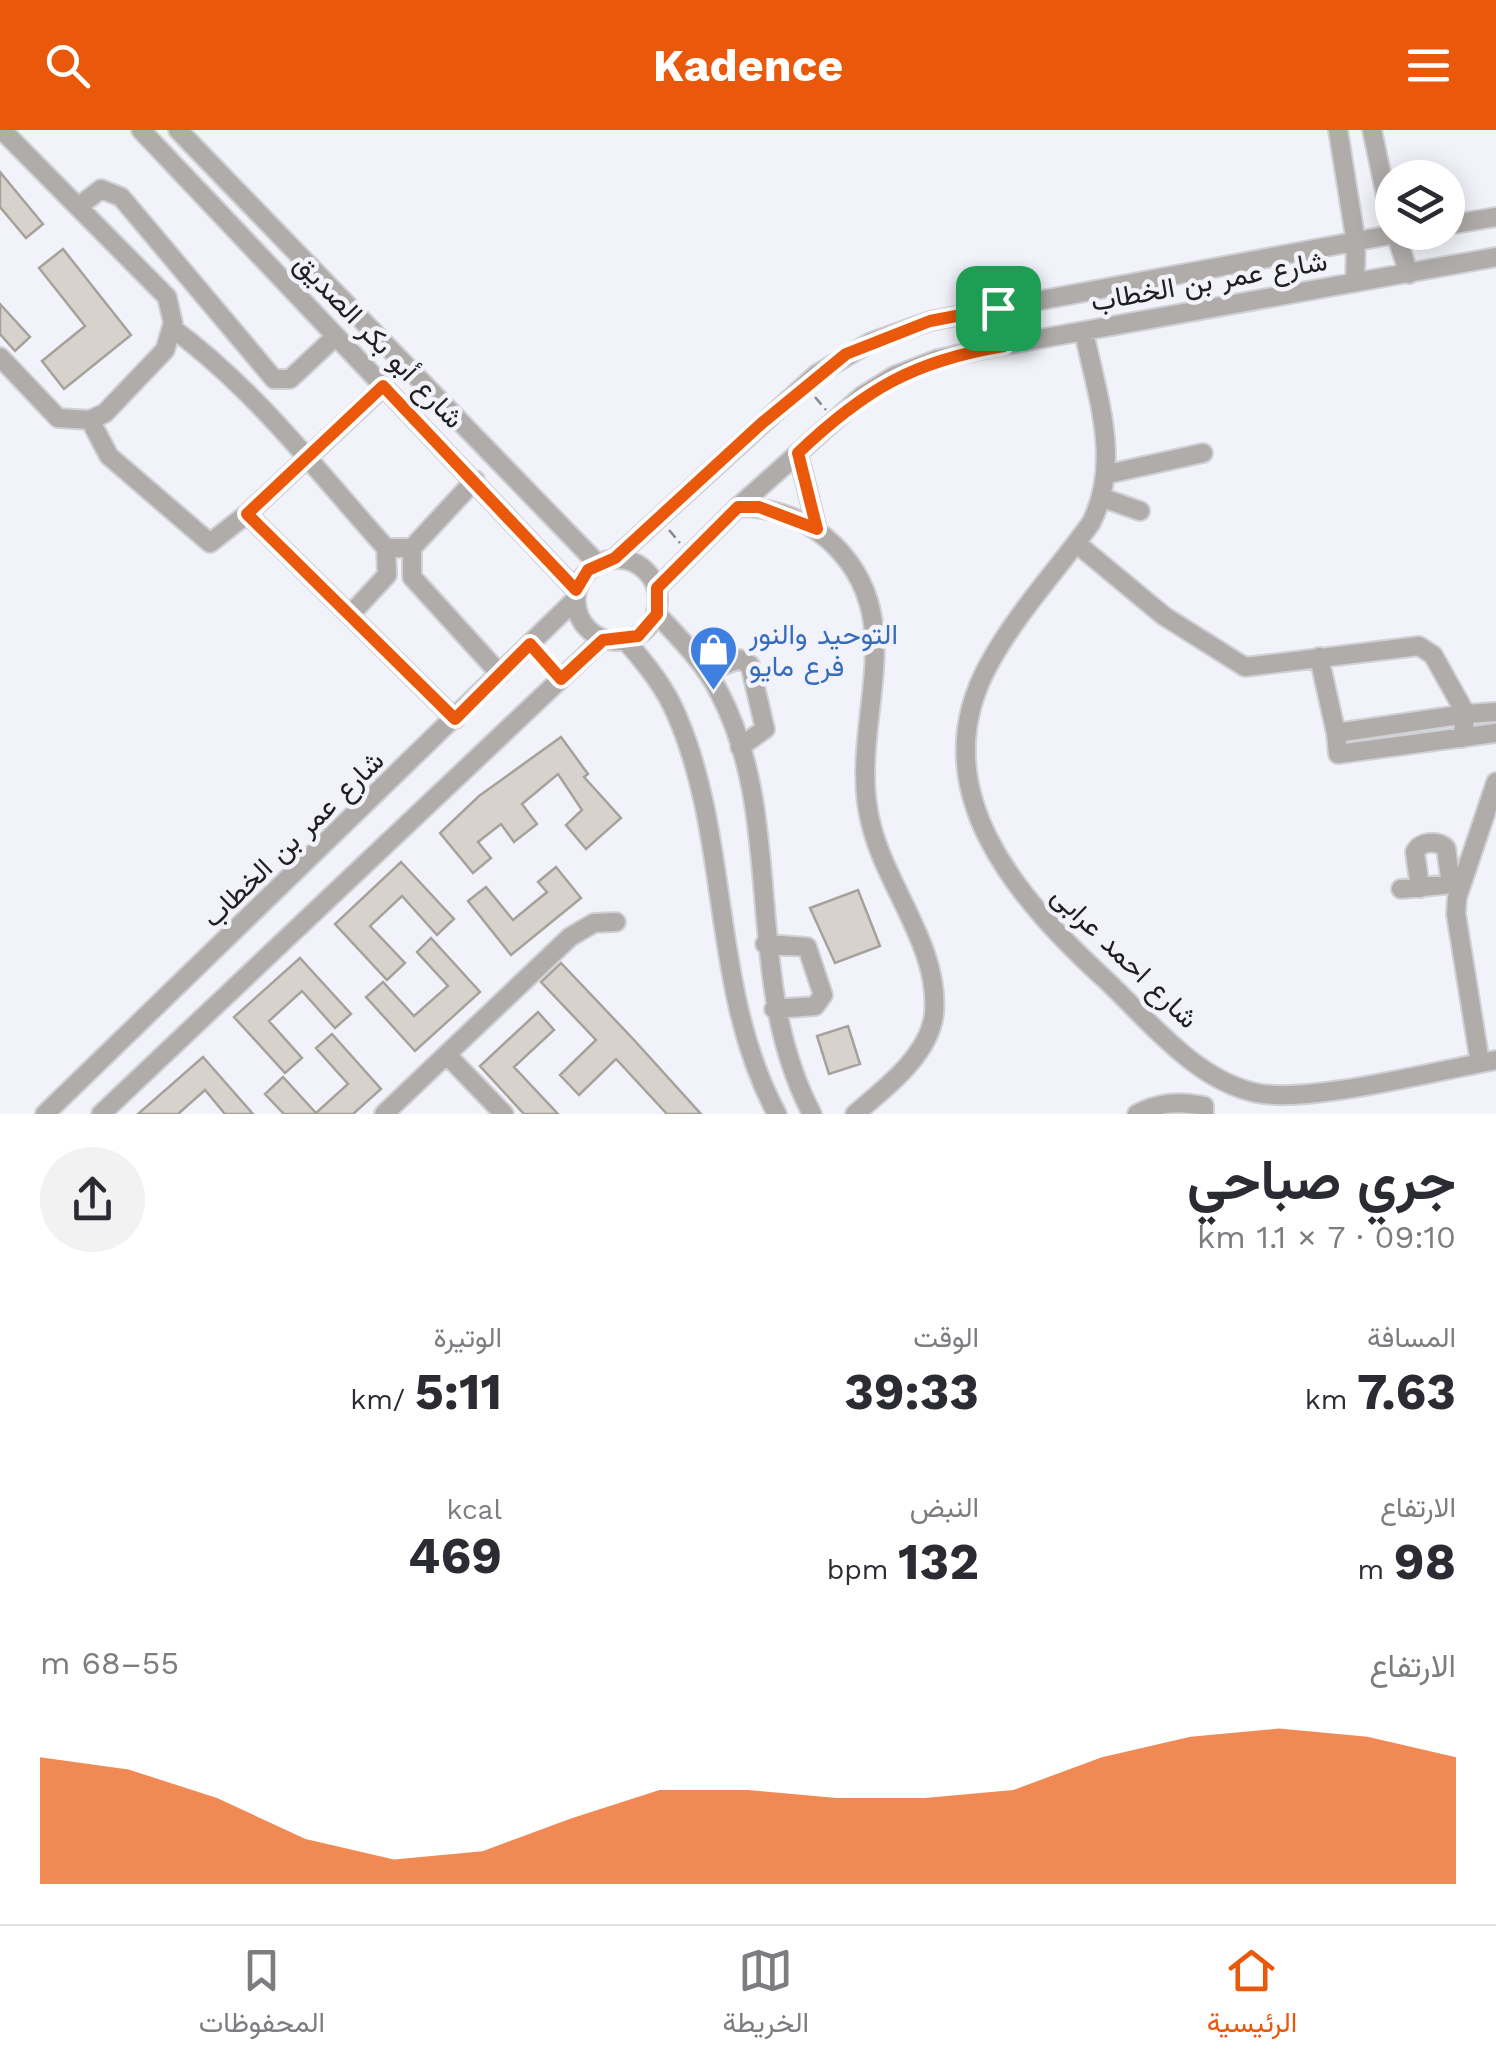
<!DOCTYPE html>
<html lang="ar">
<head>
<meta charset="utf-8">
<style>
	:root { --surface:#fff; --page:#f2f2f3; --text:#2b2b33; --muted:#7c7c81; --line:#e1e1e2; --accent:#ea580c }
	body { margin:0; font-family:"Work Sans",Vazirmatn,sans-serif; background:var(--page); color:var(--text); direction:rtl; height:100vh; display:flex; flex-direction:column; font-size:38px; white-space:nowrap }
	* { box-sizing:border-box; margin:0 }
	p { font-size:32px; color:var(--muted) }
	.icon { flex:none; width:55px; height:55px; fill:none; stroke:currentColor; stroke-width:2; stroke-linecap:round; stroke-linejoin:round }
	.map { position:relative; height:984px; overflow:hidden; direction:ltr }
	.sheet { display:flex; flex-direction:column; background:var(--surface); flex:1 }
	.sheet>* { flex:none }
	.tools { position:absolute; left:1375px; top:30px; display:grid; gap:20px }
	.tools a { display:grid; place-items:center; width:90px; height:90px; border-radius:50%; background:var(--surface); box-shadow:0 5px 25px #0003; font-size:50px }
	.pin { position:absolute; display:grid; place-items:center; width:85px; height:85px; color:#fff; margin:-42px; border-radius:20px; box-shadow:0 5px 15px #0006 }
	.round { display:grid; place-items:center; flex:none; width:105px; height:105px; border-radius:52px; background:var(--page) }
	.headline { display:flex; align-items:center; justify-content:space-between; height:170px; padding:0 40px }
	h1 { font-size:55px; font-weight:700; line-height:75px }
	.stats { display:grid; grid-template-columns:repeat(3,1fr); gap:15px; height:170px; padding:10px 40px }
	.stats div { display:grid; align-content:center }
	.stats b { font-size:50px; font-weight:700 }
	.stats small { font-size:28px; font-weight:400 }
	.stats p { font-size:28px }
	.chart { height:280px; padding:20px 40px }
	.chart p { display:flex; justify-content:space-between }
	.chart svg { width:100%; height:180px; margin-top:10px; fill:var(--accent); opacity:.7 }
	header { display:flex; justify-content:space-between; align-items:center; height:130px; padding:0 40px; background:var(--accent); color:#fff; font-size:45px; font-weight:700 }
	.tab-bar { display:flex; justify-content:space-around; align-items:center; height:140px; border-top:2px solid var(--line); background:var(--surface); font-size:28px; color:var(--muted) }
	.tab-bar a { display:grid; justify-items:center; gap:5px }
	.tab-bar .current { color:var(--accent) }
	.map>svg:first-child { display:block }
</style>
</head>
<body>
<header><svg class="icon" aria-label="menu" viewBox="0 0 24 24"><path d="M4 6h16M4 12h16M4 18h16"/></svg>Kadence<svg class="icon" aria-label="search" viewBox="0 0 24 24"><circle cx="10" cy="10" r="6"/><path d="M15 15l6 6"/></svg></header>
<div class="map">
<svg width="1496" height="984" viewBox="0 0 1496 984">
	<rect width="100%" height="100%" fill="#f2f2fa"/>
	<path fill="#d7d2cb" stroke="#a6a19b" stroke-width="2.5" d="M0,42l43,52 -17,14 -26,-31z
		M63,119l68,86 -67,54 -22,-28 43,-35 -46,-58z
		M0,174l30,33 -15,14 -15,-17z
		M561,607l27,37 -4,3 37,41 -35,31 -20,-24 16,-15 -24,-36 -36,30 15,20 -23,18 -13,-18 -23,18 13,16 -18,15 -33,-40 39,-37z
		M401,732l53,57 -17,16 -35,-39 -32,30 35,37 -18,17 -52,-56z
		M556,737l25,31 -70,57 -43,-54 18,-14 27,33 34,-28 -9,-10z
		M858,760l22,56 -45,17 -25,-55z
		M431,808l49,54 -65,59 -49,-54 17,-15 31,34 34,-30 -31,-34z
		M300,828l51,56 -16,14 -33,-37 -33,30 33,37 -17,15 -51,-56z
		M561,833l74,78 66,73h-34l-51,-55 -37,36 -19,-20 36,-35 -55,-58z
		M538,882l16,18 -40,37 44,47h-34l-44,-48z
		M848,896l12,38 -31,10 -12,-38z
		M332,904l49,55 -28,25h-69l-19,-20 18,-17 33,36 32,-29 -32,-36z
		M203,927l50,57h-28l-20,-24 -27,24h-40z"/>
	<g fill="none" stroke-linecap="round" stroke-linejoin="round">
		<defs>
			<path id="minor" d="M141,0l435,460
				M178,0l419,433
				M1338,0l18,113 -1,39
				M1372,0l20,95
				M78,77l23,-18 20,8 153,182h16l45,-42
				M1448,95l48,-8
				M1395,102l14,42
				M172,198c83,61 146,144 214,220l1,27 -37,40
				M1084,202c13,64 38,130 7,191 -33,46 -75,91 -102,141 -70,127 31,237 119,318 43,41 89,99 149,111 52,11 182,-23 239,-33
				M0,227l58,61 32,2 15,-7 60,-63 8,-27 -6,-26 -165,-167
				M90,290l19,36 101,87 37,-29 136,-127
				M798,323l19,76
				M1108,344l95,-21
				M1103,368l37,13
				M738,377c37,0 70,13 96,38 82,81 10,184 38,283 16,61 68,121 62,186 -5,42 -50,75 -79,100
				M247,384l208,205
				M1076,413l88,73 81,51 174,-21 14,9 33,59 30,-2
				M386,418h26v29l88,97
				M412,418l63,-68
				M615,428l202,-184 54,-32 59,-21 476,-89
				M576 470a41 41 0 1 1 82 0a41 41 0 1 1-82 0Z
				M657,458l81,-81 124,-111 32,-20 44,-17 51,-11 507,-91
				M657,484c22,24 47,48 62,78 68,129 22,287 93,422
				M626,511c20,23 39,46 51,75 54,125 33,274 100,398
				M1319,527l17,76 130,-19 -4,24
				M707,542l32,-13 11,6 15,64 -25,18
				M1336,603l2,21 158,-21
				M1420,758l-5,-36c5,-11 23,-12 31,-4l5,37
				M1401,759l61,-6
				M765,814l42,3 16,48 -8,11 -41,3
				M447,925l57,59
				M1480,933l-24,-149 1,-16 39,-116
				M45,984l530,-514
				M101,984l502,-475
				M384,984l186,-177 24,-14 22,-1
				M1137,984c22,-12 43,-13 67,-8v8"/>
		</defs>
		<use href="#minor" stroke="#d0d0d7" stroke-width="22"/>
		<path stroke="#88888d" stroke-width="2.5" stroke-dasharray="10 5" stroke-linecap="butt" d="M815,267l11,13
			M669,400l11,13"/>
		<use href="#minor" stroke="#afacaa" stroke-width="18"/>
	</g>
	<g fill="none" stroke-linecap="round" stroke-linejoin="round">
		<defs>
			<path id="route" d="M998,178l6,38c-91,15 -140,44 -206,107l19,76 -58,-22h-21l-81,81v26l-19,22 -35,4 -42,39 -31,-35 -75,75 -208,-205 136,-128 193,204 12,-20 27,-12 147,-135 84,-69 84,-33z"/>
		</defs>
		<use href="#route" stroke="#fff" stroke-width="20"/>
		<use href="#route" stroke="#ea580c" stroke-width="12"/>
	</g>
	<defs>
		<symbol id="shop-pin" viewBox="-11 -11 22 30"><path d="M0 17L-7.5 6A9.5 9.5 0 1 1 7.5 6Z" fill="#3f7fe0" stroke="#f2f2fa"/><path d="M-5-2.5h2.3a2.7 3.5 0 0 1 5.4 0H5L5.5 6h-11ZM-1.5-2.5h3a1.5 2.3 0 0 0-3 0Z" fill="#fff"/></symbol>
	</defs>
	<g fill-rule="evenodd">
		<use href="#shop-pin" x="686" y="492" width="55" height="75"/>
	</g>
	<g text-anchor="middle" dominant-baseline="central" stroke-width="9" stroke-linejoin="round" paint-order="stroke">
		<g font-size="28" fill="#202022" stroke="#f2f2fa">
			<text transform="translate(1209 151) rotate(-10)">شارع عمر بن الخطاب</text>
			<text transform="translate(379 211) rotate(46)">شارع أبو بكر الصديق</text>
			<text transform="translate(293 709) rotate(-44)">شارع عمر بن الخطاب</text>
			<text transform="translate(1125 827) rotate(44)">شارع احمد عرابى</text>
		</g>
		<g font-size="28" fill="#366cbe" stroke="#f2f2fa" text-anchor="start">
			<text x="749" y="504">التوحيد والنور<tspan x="749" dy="32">فرع مايو</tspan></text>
		</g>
	</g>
</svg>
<div class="tools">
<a><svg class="icon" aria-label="layers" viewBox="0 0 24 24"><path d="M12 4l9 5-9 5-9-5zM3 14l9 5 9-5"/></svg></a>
</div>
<div class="pin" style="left:998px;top:178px;background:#1e9e55"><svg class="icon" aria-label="arrive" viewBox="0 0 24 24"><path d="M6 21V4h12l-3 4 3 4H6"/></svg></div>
</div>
<section class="sheet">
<div class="headline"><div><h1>جري صباحي</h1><p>09:10 · 7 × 1.1 km</p></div><a class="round"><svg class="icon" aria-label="share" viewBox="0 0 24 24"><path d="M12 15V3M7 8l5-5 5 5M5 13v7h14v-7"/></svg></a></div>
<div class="stats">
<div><p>المسافة</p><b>7.63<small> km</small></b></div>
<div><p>الوقت</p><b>39:33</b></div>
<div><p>الوتيرة</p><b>5:11<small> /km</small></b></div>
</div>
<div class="stats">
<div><p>الارتفاع</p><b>98<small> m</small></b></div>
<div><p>النبض</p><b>132<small> bpm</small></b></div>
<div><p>kcal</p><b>469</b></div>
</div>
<div class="chart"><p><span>الارتفاع</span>55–68 m</p>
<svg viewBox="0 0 160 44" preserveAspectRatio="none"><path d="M0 44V13L10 16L20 23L30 33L40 38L50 36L60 28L70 21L80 21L90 23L100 23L110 21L120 13L130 8L140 6L150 8L160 13V44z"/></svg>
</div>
</section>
<nav class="tab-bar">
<a class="current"><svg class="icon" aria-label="home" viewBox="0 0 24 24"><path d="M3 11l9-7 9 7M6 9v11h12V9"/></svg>الرئيسية</a>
<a><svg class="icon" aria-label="map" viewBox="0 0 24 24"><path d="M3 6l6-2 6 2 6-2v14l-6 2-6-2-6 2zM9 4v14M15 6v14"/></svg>الخريطة</a>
<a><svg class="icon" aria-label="saved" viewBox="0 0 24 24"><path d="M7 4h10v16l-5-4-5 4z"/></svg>المحفوظات</a>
</nav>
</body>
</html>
